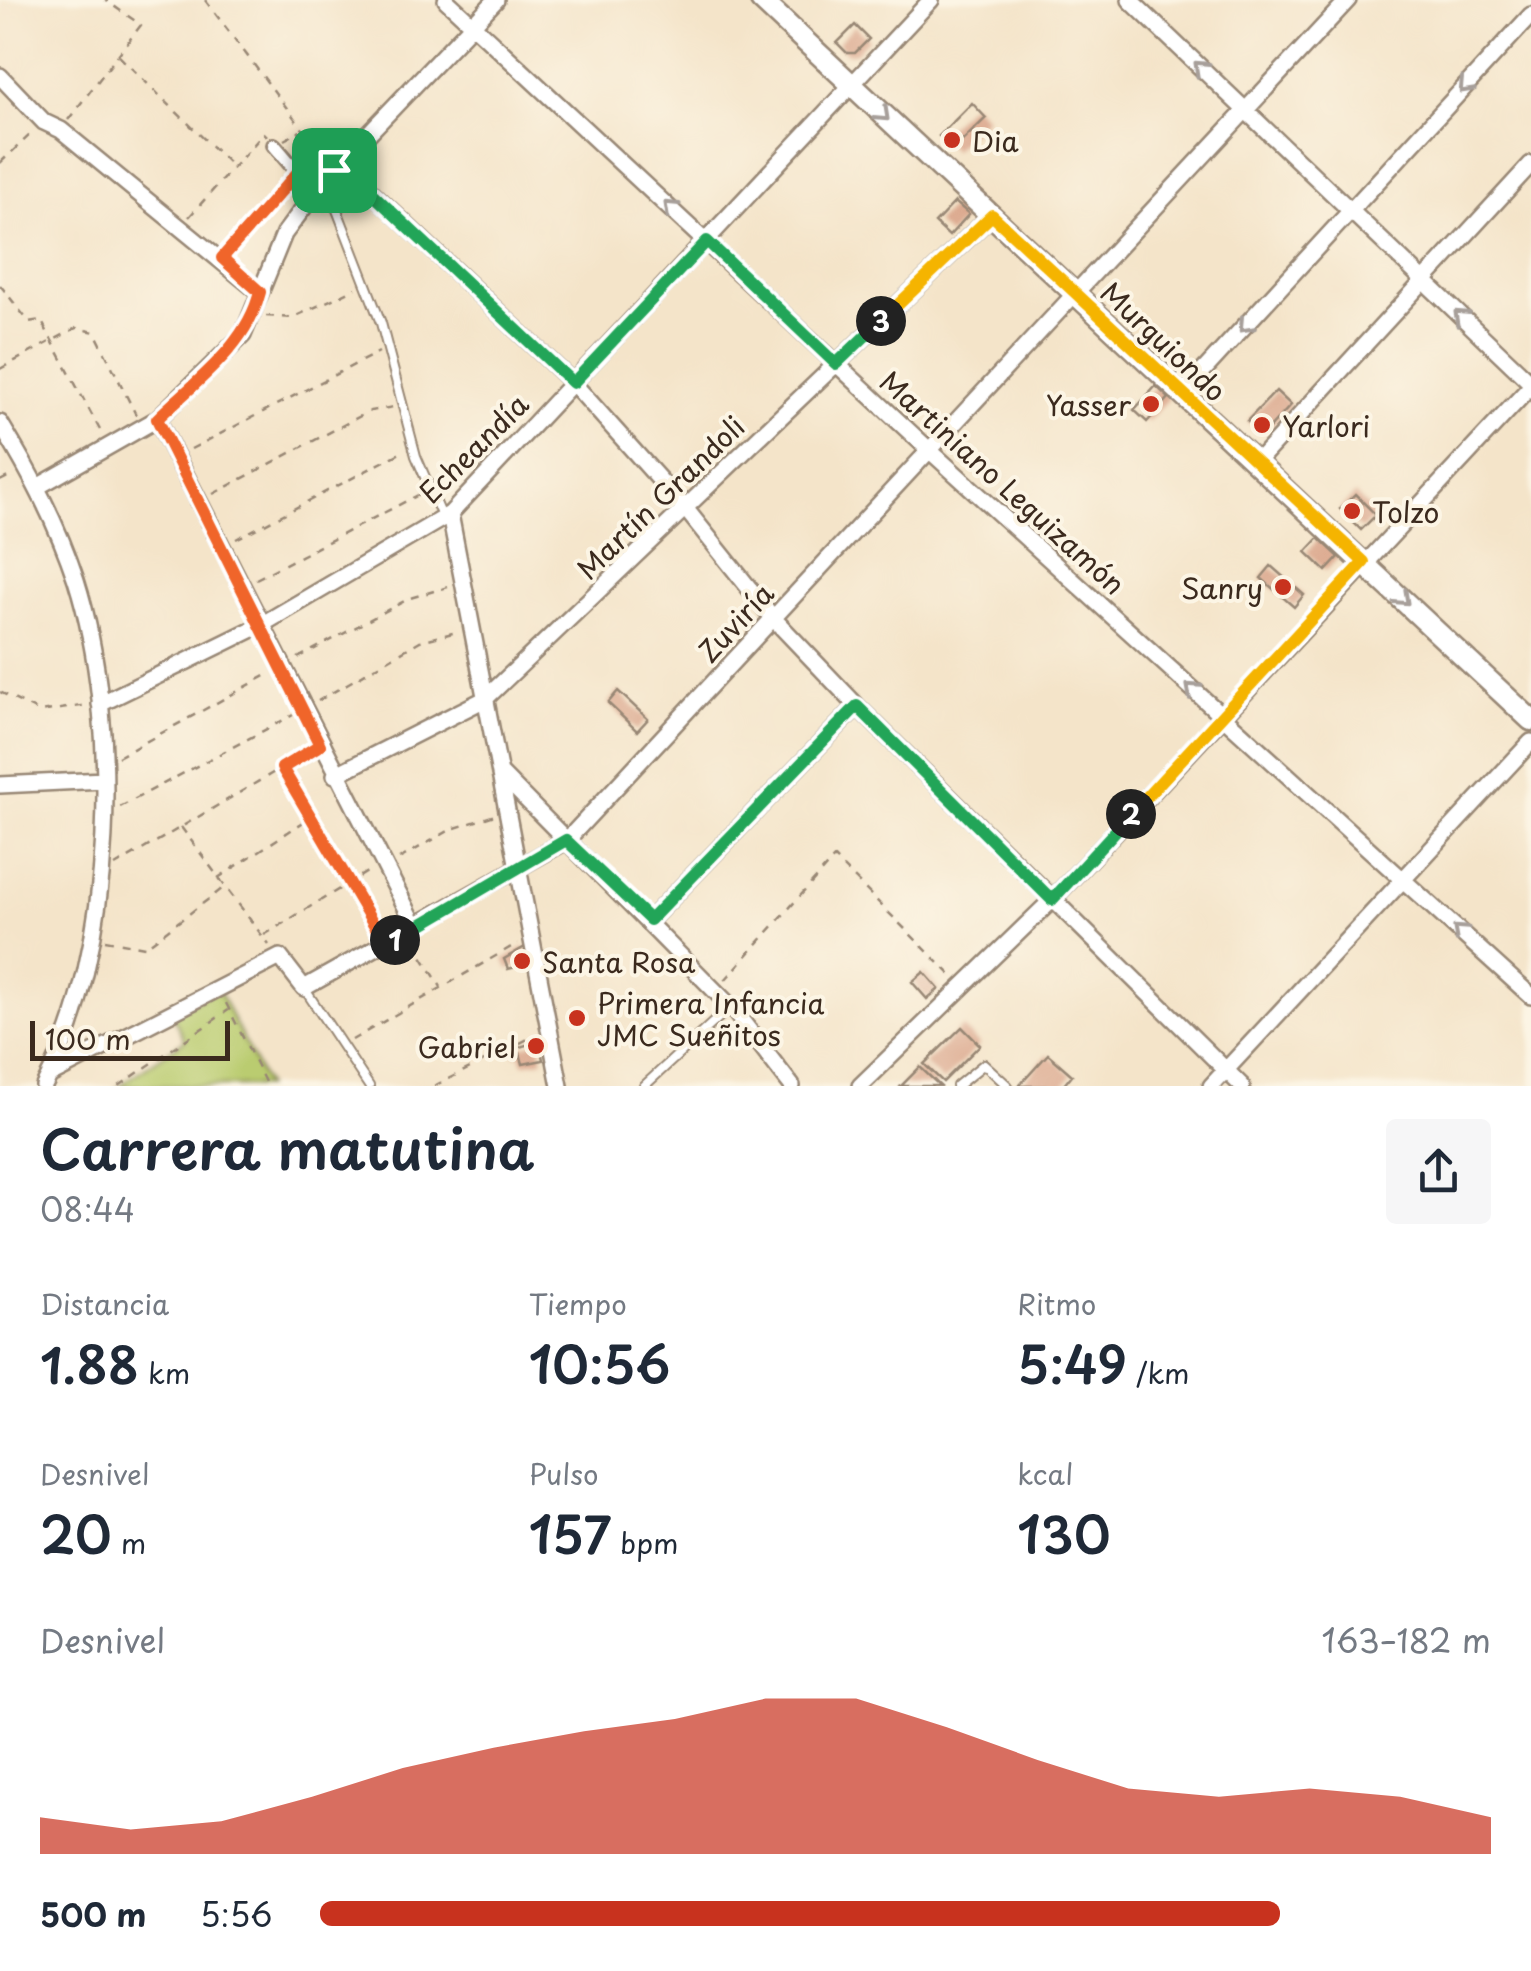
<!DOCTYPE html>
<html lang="es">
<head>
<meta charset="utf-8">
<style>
	:root { --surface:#fff; --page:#f6f6f7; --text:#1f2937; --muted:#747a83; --accent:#c8321e }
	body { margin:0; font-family:"Playpen Sans",sans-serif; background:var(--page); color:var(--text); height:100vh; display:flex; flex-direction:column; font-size:38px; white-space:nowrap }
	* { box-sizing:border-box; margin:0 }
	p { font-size:32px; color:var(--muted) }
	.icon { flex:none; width:55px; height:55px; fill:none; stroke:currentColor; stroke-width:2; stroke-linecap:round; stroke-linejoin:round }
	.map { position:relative; height:1086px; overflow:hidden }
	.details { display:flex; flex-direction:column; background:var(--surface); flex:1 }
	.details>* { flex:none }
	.scale { position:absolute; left:30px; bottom:25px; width:200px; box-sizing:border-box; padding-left:10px; border:5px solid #3b2a1e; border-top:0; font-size:28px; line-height:35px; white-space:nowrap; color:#3b2a1e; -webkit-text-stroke:8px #fcf5e5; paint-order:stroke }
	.pin { position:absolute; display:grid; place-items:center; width:85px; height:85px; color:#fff; margin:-42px; border-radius:20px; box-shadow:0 5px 15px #0006 }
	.km { position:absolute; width:50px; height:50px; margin:-25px; border-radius:50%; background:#222; color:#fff; font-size:28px; line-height:50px; text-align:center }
	.round { display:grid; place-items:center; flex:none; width:105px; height:105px; border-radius:10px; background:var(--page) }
	.summary { display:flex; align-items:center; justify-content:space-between; height:170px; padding:0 40px }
	h1 { font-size:55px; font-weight:600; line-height:75px }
	.metrics { display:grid; grid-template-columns:repeat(3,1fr); gap:15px; height:170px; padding:10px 40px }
	.metrics div { display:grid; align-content:center }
	.metrics b { font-size:50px; font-weight:600 }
	.metrics small { font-size:28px; font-weight:400 }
	.metrics p { font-size:28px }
	.chart { height:280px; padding:20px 40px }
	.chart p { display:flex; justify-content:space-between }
	.chart svg { width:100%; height:180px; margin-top:10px; fill:var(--accent); opacity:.7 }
	ul { padding:0 40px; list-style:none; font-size:32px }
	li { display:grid; grid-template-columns:160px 120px 1fr; align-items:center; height:75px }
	li i { height:25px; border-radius:12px; background:var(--accent) }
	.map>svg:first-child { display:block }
</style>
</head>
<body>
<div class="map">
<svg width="1531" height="1086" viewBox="0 0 1531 1086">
	<rect width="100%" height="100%" fill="#fcf5e5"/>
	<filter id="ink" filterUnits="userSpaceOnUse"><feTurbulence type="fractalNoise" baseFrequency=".01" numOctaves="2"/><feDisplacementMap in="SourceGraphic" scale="20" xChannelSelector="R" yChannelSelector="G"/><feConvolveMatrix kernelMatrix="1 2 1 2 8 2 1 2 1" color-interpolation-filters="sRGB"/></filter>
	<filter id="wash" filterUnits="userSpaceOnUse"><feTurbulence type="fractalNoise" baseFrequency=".0048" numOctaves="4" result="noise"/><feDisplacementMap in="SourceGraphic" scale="40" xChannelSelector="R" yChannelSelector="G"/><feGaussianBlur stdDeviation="2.25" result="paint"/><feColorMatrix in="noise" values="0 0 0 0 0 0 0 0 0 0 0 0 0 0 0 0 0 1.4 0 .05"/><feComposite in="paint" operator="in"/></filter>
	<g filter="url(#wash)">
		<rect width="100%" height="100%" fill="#f4e4c9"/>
		<path fill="#bacc6f" stroke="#7a7b46" stroke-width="2.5" d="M218,989l48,97h-147l66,-46 -14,-27z"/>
		<g id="blocks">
			<path fill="#daa58a" d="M855,25l14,14 -14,14h-8l-10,-10z
				M972,103l14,15 -33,32 -14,-14z
				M955,202l14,12 -20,22 -14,-13z
				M1156,386l13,12 -22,24 -13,-12z
				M1276,391l15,14 -24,26 -10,-1 -10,-9z
				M1355,494l21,21 -15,15 -21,-21z
				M1319,538l20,19 -13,14 -20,-19z
				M1271,566l33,29 -10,12 -33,-29z
				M618,691l30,28 -11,12 -29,-28z
				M525,947l3,17 -20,5 -4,-10z
				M924,972l15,17 -12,10 -15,-17z
				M962,1027l18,18 -37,37 -19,-18z
				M539,1041l4,19 -20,4 -3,-11 -4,3 -3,-7z
				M1048,1054l24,21 -9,11h-44z
				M920,1067l20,19h-39z"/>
		</g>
	</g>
	<g filter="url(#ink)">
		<use href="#blocks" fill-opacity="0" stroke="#988774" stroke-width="2.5"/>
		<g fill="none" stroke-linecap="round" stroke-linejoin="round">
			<defs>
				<path id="service" d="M325,179l56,144 35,133 27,63
					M304,988l65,98
					M644,1086l85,-78
					M957,1086l27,-22 24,22"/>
				<path id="pedestrian" d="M274,145l24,28"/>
				<path id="minor" d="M446,0l482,449 603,547
					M1130,0l401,383
					M0,76l44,46 17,8 198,162
					M341,163l232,220 112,125 88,110 84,88 385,380
					M1181,395l350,-380
					M157,419l260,510
					M0,423c31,51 57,100 76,157 45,142 40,374 -32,506
					M1256,463l275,-299
					M39,486l118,-67 86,-84 41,-101 41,-55 171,-179
					M450,514l110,572
					M100,704l161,-79 189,-111 481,-514
					M335,775l150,-76 507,-484
					M502,775l229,232 61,79
					M0,785l104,-5
					M650,920l207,-214
					M50,1075l230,-118 24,31 262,-147 782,-841
					M860,1086l192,-186 479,-514
					M1211,1086l320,-344"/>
				<path id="tertiary" d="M761,0l770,720"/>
			</defs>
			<use href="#service" stroke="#988774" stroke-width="12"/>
			<use href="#pedestrian" stroke="#988774" stroke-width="18"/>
			<use href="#minor" stroke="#988774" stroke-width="20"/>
			<use href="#tertiary" stroke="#988774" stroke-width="25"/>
			<path stroke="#988774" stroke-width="2.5" stroke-dasharray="8 8" stroke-linecap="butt" d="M205,0l119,157
				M119,56l112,109
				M68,120l73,-95 -36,-25
				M284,140l20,-11
				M0,163l32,-30
				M308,166l13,-10
				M189,217l75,-84 3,3
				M229,249l62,-68
				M0,285l29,37 12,-2 60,112
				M266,316l26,2 64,-30
				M0,369l76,-41 19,4 41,83
				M191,449l188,-97
				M0,481l12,-6
				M213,494l157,-83 24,-4
				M236,539l166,-87
				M256,579l166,-86
				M298,658l112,-60 38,-11
				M0,692l39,20 49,-7
				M318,701l102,-60 37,-9
				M118,757l151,-83
				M283,769l94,161
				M120,807l173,-92
				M181,827l88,118
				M399,859l53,-30 43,-14
				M115,866l195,-115
				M218,878l93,-61
				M264,935l108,-66
				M105,940l40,7 77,-58
				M414,943l27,44
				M725,980l109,-122 119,119
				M226,1003l41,83
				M352,1040l166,-97
				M119,1086l111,-77
				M434,1086l102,-51"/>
			<use href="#service" stroke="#fff" stroke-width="8"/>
			<use href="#pedestrian" stroke="#fff" stroke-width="12"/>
			<use href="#minor" stroke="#fff" stroke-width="15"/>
			<use href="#tertiary" stroke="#fff" stroke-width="20"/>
		</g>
		<defs><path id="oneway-chevron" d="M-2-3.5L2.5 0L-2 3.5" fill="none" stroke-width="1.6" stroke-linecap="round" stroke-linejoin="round" transform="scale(2.5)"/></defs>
		<g stroke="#a79f9a">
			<use href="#oneway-chevron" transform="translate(1200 67) rotate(-137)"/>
			<use href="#oneway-chevron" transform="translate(1465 87) rotate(133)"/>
			<use href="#oneway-chevron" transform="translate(883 115) rotate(43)"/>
			<use href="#oneway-chevron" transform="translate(670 207) rotate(-137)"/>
			<use href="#oneway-chevron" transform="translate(1460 316) rotate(-137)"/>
			<use href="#oneway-chevron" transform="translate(1245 326) rotate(133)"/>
			<use href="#oneway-chevron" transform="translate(1403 599) rotate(43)"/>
			<use href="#oneway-chevron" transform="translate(1192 689) rotate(-138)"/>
			<use href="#oneway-chevron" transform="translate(1459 931) rotate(-138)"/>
		</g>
	</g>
	<g fill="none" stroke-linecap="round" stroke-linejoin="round" filter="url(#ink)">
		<defs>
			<path id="split-1" d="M334,170l-12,-15 -24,17 -76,86 38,34c-13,54 -65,90 -103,127l163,326 -38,23 104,177 9,-5"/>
			<path id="split-2" d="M395,940l171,-100 84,80 207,-214 195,194 79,-86"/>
			<path id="split-3" d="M881,321l111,-106 372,347 -233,252"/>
			<path id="split-4" d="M334,170l7,-6 232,219 134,-142 129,123 45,-43"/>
		</defs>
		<use href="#split-1" stroke="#fff" stroke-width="20"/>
		<use href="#split-2" stroke="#fff" stroke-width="20"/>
		<use href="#split-3" stroke="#fff" stroke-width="20"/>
		<use href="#split-4" stroke="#fff" stroke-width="20"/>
		<use href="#split-1" stroke="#f0652b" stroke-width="12"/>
		<use href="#split-2" stroke="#22a559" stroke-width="12"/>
		<use href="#split-3" stroke="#f5b400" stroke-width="12"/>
		<use href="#split-4" stroke="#22a559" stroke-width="12"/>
	</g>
	<g fill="#c8321e" stroke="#fcf5e5" stroke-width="4">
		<circle cx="952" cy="140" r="10"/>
		<circle cx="1151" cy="404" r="10"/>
		<circle cx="1262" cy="425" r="10"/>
		<circle cx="1352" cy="511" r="10"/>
		<circle cx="1283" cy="587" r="10"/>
		<circle cx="522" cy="961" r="10"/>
		<circle cx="577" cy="1018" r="10"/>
		<circle cx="536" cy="1046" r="10"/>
	</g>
	<g text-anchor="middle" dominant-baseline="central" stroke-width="8" stroke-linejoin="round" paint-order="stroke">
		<g font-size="28" fill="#3b2a1e" stroke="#fcf5e5" text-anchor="start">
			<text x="972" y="140">Dia</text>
			<text x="1131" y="404" text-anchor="end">Yasser</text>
			<text x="1282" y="425">Yarlori</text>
			<text x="1372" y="511">Tolzo</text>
			<text x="1263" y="587" text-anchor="end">Sanry</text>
			<text x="542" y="961">Santa Rosa</text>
			<text x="597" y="1002">Primera Infancia<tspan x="597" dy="32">JMC Sueñitos</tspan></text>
			<text x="516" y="1046" text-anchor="end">Gabriel</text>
		</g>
		<g font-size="28" fill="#3b2a1e" stroke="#fcf5e5">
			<text transform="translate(1164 341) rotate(43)">Murguiondo</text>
			<text transform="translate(473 448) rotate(-45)">Echeandía</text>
			<text transform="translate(1003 482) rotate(42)">Martiniano Leguizamón</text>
			<text transform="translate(660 497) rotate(-44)">Martín Grandoli</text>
			<text transform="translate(735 622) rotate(-47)">Zuviría</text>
		</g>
	</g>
</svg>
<div class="scale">100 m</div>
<div class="pin" style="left:334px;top:170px;background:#1e9e55"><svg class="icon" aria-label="arrive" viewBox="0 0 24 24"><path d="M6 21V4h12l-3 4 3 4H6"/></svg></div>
<b class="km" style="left:395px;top:940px">1</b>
<b class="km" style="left:1131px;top:814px">2</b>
<b class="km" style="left:881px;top:321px">3</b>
</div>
<section class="details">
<div class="summary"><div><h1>Carrera matutina</h1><p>08:44</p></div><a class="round"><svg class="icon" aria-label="share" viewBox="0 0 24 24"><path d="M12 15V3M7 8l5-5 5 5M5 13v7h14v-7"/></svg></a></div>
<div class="metrics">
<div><p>Distancia</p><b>1.88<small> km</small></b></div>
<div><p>Tiempo</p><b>10:56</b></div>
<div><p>Ritmo</p><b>5:49<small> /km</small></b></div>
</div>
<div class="metrics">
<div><p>Desnivel</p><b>20<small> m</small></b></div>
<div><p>Pulso</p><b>157<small> bpm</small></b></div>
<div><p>kcal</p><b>130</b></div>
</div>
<div class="chart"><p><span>Desnivel</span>163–182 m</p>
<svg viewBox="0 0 160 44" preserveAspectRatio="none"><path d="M0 44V35L10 38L20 36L30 30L40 23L50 18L60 14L70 11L80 6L90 6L100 13L110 21L120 28L130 30L140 28L150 30L160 35V44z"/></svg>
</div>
<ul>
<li><b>500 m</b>5:56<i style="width:82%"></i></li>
</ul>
</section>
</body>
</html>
